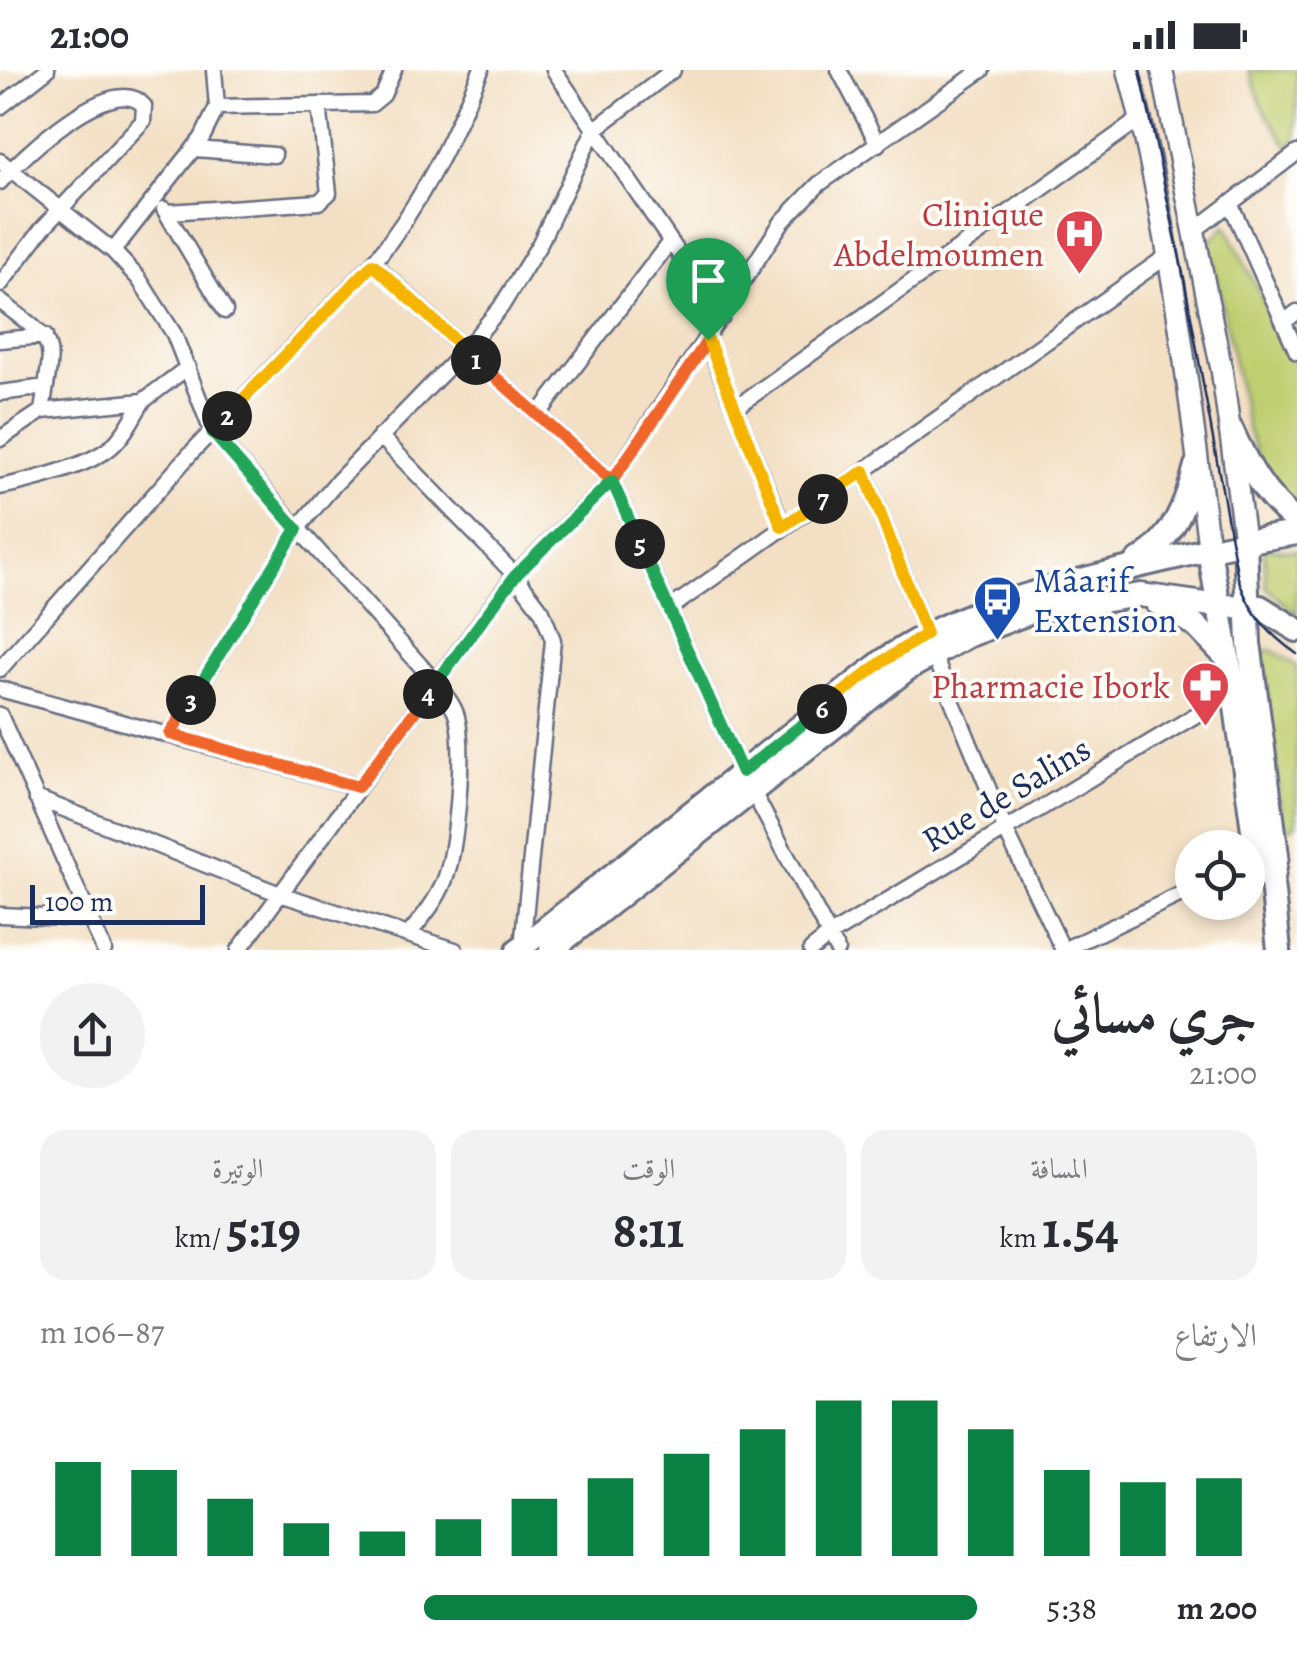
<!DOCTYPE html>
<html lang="ar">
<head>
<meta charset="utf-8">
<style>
	:root { --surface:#fff; --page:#f2f2f3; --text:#2b2b33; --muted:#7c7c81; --accent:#0b8043 }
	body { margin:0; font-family:Alegreya,Amiri,serif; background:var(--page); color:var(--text); direction:rtl; height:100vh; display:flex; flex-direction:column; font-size:38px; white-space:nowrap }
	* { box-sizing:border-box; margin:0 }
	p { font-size:32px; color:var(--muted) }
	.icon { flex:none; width:55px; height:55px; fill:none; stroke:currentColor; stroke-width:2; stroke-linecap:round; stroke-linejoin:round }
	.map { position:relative; height:880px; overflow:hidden; direction:ltr }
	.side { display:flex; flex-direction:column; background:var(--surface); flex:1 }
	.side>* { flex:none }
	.fabs { position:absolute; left:1175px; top:760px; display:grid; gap:20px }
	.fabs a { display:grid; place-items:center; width:90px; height:90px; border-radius:50%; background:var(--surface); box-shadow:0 5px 15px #0003; font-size:50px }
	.scale { position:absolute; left:30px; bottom:25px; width:175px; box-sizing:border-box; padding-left:10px; border:5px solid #1b2f5e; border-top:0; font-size:28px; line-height:35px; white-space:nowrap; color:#1b2f5e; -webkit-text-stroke:8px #fdfcf7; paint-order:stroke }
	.pin { position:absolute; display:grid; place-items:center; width:85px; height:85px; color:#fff; margin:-102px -42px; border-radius:50% 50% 50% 0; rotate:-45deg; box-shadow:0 0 10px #0007 }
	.pin .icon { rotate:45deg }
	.km { position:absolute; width:50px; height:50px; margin:-25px; border-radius:50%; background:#222; color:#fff; font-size:28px; line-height:50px; text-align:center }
	.round { display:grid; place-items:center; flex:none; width:105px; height:105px; border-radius:52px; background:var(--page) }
	.summary { display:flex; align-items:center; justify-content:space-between; height:170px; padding:0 40px }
	h1 { font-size:55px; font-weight:600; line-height:75px }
	.metrics { display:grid; grid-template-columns:repeat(3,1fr); gap:15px; height:170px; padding:10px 40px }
	.metrics div { display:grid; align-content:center; border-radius:25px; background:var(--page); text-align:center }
	.metrics b { font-size:50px; font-weight:600 }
	.metrics small { font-size:28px; font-weight:400 }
	.metrics p { font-size:28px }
	.chart { height:280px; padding:20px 40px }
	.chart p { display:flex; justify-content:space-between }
	.chart svg { width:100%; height:180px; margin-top:10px; stroke:var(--accent); stroke-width:6 }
	ul { padding:0 40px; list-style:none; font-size:32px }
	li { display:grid; grid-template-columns:160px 120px 1fr; align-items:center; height:75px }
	li i { height:25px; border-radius:12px; background:var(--accent) }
	.status { display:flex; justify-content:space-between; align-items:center; height:70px; padding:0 50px; background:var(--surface); direction:ltr }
	.status svg { height:28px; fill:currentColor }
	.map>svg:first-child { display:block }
</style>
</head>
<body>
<div class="status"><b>21:00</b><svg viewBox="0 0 49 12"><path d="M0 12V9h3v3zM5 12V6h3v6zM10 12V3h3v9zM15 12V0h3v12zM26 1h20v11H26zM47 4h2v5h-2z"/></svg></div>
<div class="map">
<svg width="1297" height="880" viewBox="0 0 1297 880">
	<rect width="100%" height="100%" fill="#fdfcf7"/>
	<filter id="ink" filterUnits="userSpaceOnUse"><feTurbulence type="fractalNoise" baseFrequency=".01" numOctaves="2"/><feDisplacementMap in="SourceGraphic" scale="20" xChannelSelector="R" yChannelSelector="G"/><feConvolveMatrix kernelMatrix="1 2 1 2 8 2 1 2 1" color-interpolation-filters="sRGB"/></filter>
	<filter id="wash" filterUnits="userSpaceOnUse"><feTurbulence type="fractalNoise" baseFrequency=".0048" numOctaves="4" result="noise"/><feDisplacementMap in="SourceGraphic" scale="40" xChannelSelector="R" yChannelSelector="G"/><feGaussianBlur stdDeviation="2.25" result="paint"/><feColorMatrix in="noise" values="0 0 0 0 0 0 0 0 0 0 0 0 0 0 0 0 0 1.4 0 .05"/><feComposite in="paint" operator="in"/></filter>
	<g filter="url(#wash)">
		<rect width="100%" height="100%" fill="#f3dfc3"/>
		<path fill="#bfce70" stroke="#6d7e67" stroke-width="2.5" d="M1249,0h48v70l-9,6 -26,-39z
			M1226,155l71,145v134l-20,-15 -16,-23 -13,-35 -39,-189z
			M1264,478l33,3v64l-31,-28z
			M1271,580l26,16v159l-14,6 -20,-179z"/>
	</g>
	<g filter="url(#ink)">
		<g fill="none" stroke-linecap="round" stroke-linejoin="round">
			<defs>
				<path id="street" d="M554,0l168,247
					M839,0l39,74
					M0,37l47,-37
					M217,37l155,-3 11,-9 11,-25
					M195,79l79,6
					M0,91l113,90 26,28 35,55 38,98 224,251c8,11 18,22 21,34 8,32 0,134 -13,165 -8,20 -22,36 -35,52
					M0,112c22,-26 114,-112 144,-76l-1,15 -101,108 -42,56
					M1230,133l67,149
					M164,139l61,102
					M168,142l151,-10 10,-9 -10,-88
					M1195,160l102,-77
					M113,181l89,-113 15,-31 -3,-37
					M373,193l92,87 147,131 130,291
					M0,231c61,47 53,36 42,110l-42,28
					M1284,252l13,-10
					M0,270l45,-4
					M707,270l76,187
					M0,323l46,-6
					M735,338l406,-290
					M42,341l101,-10 45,-34
					M538,345l131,-172
					M380,366l135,139 27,36 11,29 -31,307
					M864,401l62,163
					M0,417c30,-6 89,-21 111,-40 14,-12 22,-30 32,-46
					M669,539l498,-353
					M933,584l72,175 58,121
					M0,599l191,-216 182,-190c48,-58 79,-124 108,-193
					M0,619l358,98
					M0,645l104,235
					M170,664l127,-205 37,-44 131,-135 36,-43 38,-62 55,-115 79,-60
					M752,720l85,160
					M36,728l244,96 175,56
					M0,845l90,4
					M239,880l276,-375 97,-94 170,-259 37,-38 163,-114
					M811,880l19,-15 404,-243
					M1063,880l129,-61"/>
				<path id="secondary" d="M1128,0c42,153 61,322 81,480
					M1162,0l60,302 23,171"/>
				<path id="primary" d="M1231,359c17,37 33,68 66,93
					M1245,473l4,100 28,212 -5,28 7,67
					M1209,480l25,142 23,167 15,24
					M1137,492c36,-23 49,-57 59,-96
					M1157,533l38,22 33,34
					M518,880l365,-289c72,-49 150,-69 234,-90 59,-14 119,-29 180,-38
					M551,880l356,-281 60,-33 64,-24 109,-17 79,11 41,1 37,23"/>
			</defs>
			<use href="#street" stroke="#676d81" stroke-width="19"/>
			<use href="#secondary" stroke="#676d81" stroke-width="25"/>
			<use href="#primary" stroke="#676d81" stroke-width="28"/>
			<use href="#street" stroke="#fff" stroke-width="14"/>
			<use href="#secondary" stroke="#fff" stroke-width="20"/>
			<use href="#primary" stroke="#fff" stroke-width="22"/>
			<path stroke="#1b2f5e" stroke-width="2.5" d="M1140,0l45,213 53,295c12,35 29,55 59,76"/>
		</g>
	</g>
	<g fill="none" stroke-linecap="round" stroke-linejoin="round" filter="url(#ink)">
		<defs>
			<path id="split-1" d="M476,290l136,121 96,-141"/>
			<path id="split-2" d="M227,346l146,-152 103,96"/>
			<path id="split-3" d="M191,630l106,-171 -85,-97 15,-16"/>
			<path id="split-4" d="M191,630l-21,34 188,53 70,-93"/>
			<path id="split-5" d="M428,624l87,-118 97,-95 28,63"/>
			<path id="split-6" d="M640,474l102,228 80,-63"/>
			<path id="split-7" d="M822,639l60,-47 44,-28 -62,-163 -41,28"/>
			<path id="split-8" d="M708,270l74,187 41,-28"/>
		</defs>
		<use href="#split-1" stroke="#fff" stroke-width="20"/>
		<use href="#split-2" stroke="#fff" stroke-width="20"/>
		<use href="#split-3" stroke="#fff" stroke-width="20"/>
		<use href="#split-4" stroke="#fff" stroke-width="20"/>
		<use href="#split-5" stroke="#fff" stroke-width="20"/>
		<use href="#split-6" stroke="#fff" stroke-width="20"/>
		<use href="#split-7" stroke="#fff" stroke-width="20"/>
		<use href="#split-8" stroke="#fff" stroke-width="20"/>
		<use href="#split-1" stroke="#f0652b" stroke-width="12"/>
		<use href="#split-2" stroke="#f5b400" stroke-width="12"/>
		<use href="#split-3" stroke="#22a559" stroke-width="12"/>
		<use href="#split-4" stroke="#f0652b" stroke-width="12"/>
		<use href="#split-5" stroke="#22a559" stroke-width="12"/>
		<use href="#split-6" stroke="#22a559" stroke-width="12"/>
		<use href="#split-7" stroke="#f5b400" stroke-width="12"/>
		<use href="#split-8" stroke="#f5b400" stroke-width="12"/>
	</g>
	<defs>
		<symbol id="hospital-pin" viewBox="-11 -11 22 30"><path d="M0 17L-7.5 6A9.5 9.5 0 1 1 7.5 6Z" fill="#e0444e" stroke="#fdfcf7"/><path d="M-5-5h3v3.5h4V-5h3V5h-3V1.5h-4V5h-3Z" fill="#fff"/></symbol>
		<symbol id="bus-pin" viewBox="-11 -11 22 30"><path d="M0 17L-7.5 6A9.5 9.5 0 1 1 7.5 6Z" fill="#1a4fb4" stroke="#fdfcf7"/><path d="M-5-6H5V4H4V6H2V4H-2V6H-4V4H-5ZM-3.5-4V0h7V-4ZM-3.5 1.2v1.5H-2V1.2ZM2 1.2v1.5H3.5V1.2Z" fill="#fff"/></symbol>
		<symbol id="pharmacy-pin" viewBox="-11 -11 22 30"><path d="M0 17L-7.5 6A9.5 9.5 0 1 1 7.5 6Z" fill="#e0444e" stroke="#fdfcf7"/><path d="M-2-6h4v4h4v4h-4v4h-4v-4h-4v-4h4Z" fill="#fff"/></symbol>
	</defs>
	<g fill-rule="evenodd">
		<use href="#hospital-pin" x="1052" y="136" width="55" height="75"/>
		<use href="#bus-pin" x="970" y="502" width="55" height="75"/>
		<use href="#pharmacy-pin" x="1178" y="588" width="55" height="75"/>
	</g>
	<g text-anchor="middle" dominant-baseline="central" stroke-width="8" stroke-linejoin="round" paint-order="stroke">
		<g font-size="35" fill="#be3a42" stroke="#fdfcf7" text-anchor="end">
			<text x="1044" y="144">Clinique<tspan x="1044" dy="40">Abdelmoumen</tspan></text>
			<text x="1170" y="616">Pharmacie Ibork</text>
		</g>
		<g font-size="35" fill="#164399" stroke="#fdfcf7" text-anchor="start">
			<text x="1033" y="510">Mâarif<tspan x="1033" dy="40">Extension</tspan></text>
		</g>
		<g font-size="35" fill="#1b2f5e" stroke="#fdfcf7">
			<text transform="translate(1006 724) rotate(-31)">Rue de Salins</text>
		</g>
	</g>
</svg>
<div class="fabs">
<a><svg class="icon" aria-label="locate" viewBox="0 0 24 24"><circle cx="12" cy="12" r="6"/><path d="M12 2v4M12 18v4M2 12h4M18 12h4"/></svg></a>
</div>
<div class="scale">100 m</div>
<div class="pin" style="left:708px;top:270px;background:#1e9e55"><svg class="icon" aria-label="arrive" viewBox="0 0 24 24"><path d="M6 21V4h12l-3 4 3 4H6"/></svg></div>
<b class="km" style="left:476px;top:290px">1</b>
<b class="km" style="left:227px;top:346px">2</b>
<b class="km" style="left:191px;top:630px">3</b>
<b class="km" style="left:428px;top:624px">4</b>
<b class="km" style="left:640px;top:474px">5</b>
<b class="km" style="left:822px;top:639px">6</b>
<b class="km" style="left:823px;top:429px">7</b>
</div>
<section class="side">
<div class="summary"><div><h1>جري مسائي</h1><p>21:00</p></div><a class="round"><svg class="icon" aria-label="share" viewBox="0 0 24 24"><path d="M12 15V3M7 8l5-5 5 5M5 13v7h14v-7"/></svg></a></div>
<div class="metrics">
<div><p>المسافة</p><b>1.54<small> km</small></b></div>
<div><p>الوقت</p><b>8:11</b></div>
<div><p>الوتيرة</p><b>5:19<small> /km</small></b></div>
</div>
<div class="chart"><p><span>الارتفاع</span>87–106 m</p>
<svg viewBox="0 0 160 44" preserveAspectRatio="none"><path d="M5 44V21M15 44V23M25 44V30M35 44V36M45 44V38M55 44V35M65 44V30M75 44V25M85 44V19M95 44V13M105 44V6M115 44V6M125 44V13M135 44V23M145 44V26M155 44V25"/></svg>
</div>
<ul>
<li><b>200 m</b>5:38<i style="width:59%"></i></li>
</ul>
</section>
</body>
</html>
